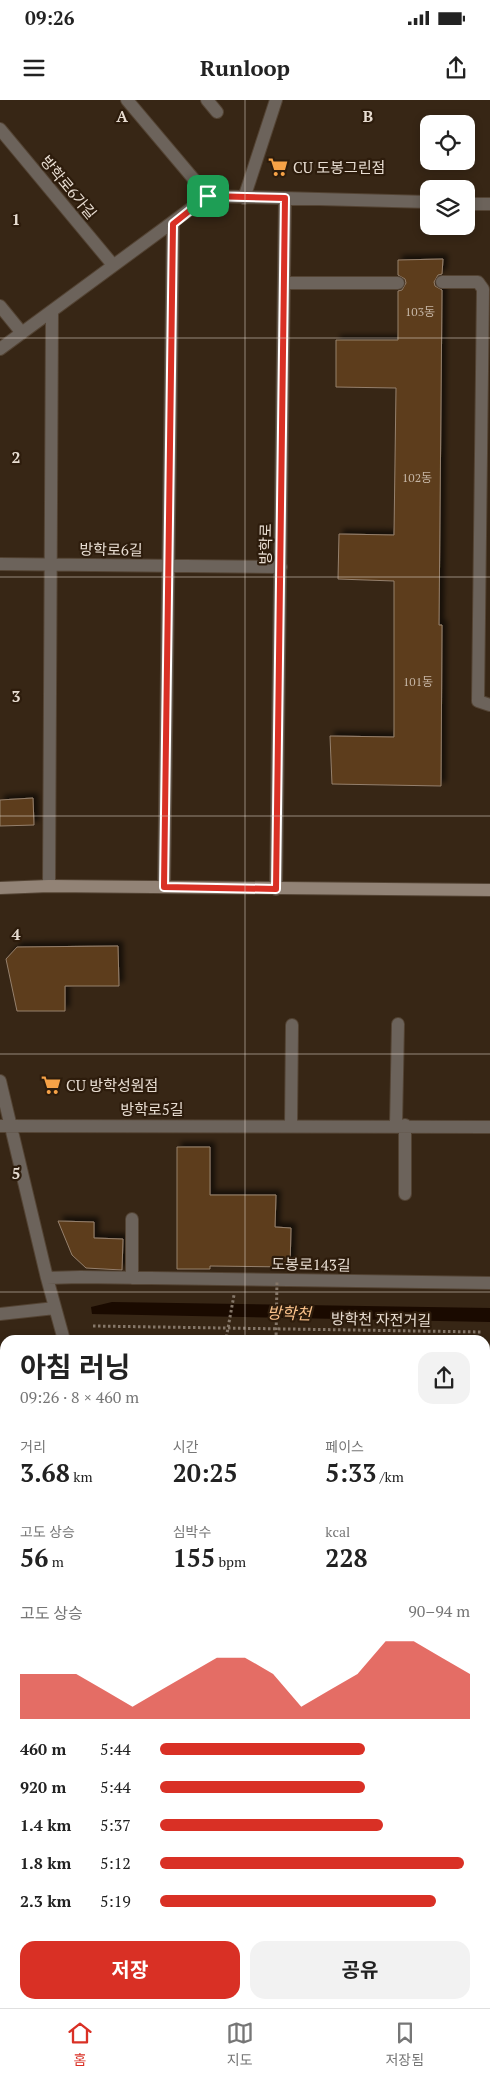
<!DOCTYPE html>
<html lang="ko">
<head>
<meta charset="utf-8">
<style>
	:root { --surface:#fff; --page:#f2f2f2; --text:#222; --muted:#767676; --line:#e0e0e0; --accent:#d93025 }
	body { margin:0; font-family:"PT Serif","Noto Sans KR",serif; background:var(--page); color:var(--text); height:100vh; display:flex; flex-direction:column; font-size:19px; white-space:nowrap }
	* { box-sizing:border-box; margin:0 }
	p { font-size:16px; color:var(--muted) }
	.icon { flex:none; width:28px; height:28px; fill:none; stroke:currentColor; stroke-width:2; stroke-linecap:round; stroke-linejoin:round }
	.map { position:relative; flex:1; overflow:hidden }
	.details { position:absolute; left:0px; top:1235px; width:490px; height:674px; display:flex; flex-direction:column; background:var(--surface); border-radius:15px 15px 0 0; box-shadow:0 2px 8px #0003 }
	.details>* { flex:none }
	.controls { position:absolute; left:420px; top:15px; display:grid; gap:10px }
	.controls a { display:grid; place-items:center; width:55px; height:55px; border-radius:10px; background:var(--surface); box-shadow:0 2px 8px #0003; font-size:25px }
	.pin { position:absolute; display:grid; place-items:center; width:42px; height:42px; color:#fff; margin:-21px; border-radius:10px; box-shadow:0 2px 8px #0006 }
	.round { display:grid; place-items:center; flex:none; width:52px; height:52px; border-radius:15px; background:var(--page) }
	.headline { display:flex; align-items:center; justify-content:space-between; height:85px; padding:0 20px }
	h1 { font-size:28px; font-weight:700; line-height:38px }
	.stats { display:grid; grid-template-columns:repeat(3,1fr); gap:8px; height:85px; padding:5px 20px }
	.stats div { display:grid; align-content:center }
	.stats b { font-size:25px; font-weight:700 }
	.stats small { font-size:14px; font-weight:400 }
	.stats p { font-size:14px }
	.chart { height:140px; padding:10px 20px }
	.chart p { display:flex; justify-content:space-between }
	.chart svg { width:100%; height:90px; margin-top:5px; fill:var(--accent); opacity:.7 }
	.action { display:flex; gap:10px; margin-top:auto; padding:10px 20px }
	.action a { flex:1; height:58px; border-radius:15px; background:var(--accent); color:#fff; font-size:20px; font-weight:700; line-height:58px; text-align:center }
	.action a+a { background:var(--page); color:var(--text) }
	ul { padding:0 20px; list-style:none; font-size:16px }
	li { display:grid; grid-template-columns:80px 60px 1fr; align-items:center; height:38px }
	li i { height:12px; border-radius:6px; background:var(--accent) }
	.status { display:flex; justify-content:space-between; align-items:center; height:35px; padding:0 25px; background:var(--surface); direction:ltr }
	.status svg { height:14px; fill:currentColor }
	header { display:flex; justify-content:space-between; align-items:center; height:65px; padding:0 20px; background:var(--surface); font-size:22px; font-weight:700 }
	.tabs { display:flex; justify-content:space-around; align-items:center; height:70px; border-top:1px solid var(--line); background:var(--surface); font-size:14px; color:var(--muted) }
	.tabs a { display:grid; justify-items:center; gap:2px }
	.tabs .current { color:var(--accent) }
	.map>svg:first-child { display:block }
</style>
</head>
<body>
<div class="status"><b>09:26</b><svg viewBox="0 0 49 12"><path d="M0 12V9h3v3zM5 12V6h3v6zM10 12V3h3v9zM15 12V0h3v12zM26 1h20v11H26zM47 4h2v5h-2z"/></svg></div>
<header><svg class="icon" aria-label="menu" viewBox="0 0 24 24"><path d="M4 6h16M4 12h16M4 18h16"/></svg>Runloop<svg class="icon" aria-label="share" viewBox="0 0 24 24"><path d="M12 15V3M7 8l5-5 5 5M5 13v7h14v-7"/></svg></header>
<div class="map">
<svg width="490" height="1908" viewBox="0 0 490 1908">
	<defs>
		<filter id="shadow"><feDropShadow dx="4.5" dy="-4.5" stdDeviation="2.5" flood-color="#0009"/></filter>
	</defs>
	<rect width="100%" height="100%" fill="#372615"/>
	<path fill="#1a0a00" d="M112,1202l378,6v14l-398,-8 -1,-7z"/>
	<path fill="#5d3d1b" stroke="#95806d" filter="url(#shadow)" d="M443,159l-1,15 -4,1 -4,7 1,4 7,4 -3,335h3l-1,161 -109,-2 -2,-48 64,1v-156l-56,-2 1,-45 55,1 2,-147 -60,-1v-47h62v-49l4,-1 4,-7 -1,-4 -7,-4v-15z
		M33,698l1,27 -34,1v-26z
		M118,846l1,40h-54v25h-48l-11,-52 11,-12z
		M177,1047h33v48h66l-1,32 16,1 -1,39 -80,-1v3h-33z
		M58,1121l36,1v16l29,1 -1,31 -36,-2 -14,-13z"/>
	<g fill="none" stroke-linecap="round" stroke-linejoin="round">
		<defs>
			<path id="lane" d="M442,182h36l5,7 -5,412 12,4
				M284,183h114"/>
			<path id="street" d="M127,0l81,96 221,6
				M207,0l10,12
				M0,29l113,136
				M244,98l32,-98
				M466,104h24
				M0,206l22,27
				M0,249l208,-153
				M0,464l281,3
				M49,786l3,-573
				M164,787l9,-664
				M276,789l9,-691
				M0,981l47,197 17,62
				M396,1025l2,-101
				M405,1025v69
				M0,1026l490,1
				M291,1026l1,-101
				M47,1178l33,-1 410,6
				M132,1178v-59
				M0,1214l55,-6
				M485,1250l5,1
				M0,1482h5
				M0,1583l5,7
				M485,1636l5,-1
				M0,1684h5
				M485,1735l5,-31
				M99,1904v4
				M5,1908l2,-4
				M275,1908l1,-4
				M444,1908l1,-4"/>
			<path id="secondary" d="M0,788l49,-2 441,4"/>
		</defs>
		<use href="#lane" stroke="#534333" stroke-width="14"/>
		<use href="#street" stroke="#534333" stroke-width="14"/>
		<use href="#secondary" stroke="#534333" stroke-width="14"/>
		<path stroke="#857769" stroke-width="3" stroke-dasharray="2.5 2.5" stroke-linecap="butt" d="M93,1226l389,6
			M121,1240v-3l105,2 8,-44"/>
		<use href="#lane" stroke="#6c635b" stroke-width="12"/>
		<use href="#street" stroke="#6c635b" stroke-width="12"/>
		<use href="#secondary" stroke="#928376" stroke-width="12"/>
		<path stroke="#857769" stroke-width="3" stroke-dasharray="2.5 2.5" stroke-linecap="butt" d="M276,1240l1,-60"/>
	</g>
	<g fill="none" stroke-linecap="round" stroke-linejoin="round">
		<defs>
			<path id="route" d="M208,96l77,2 -9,691 -112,-2 9,-663z"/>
		</defs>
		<use href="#route" stroke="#fff" stroke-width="10"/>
		<use href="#route" stroke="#d93025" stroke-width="6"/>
	</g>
	<path fill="none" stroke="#e8ddd2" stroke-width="1" stroke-opacity="0.55" d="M245,0v1240M0,238h490M0,477h490M0,716h490M0,954h490M0,1192h490M0,1431h5M485,1431h5M0,1670h5M485,1670h5M245,1904v4"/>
	<defs>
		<symbol id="supermarket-bare" viewBox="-9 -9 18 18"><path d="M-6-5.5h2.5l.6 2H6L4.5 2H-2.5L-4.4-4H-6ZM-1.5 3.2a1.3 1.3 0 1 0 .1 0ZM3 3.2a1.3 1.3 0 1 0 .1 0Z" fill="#f6a247" stroke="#2d1c0c" stroke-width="2.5" paint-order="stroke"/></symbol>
	</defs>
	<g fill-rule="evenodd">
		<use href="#supermarket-bare" x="264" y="53" width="28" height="28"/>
		<use href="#supermarket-bare" x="37" y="971" width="28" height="28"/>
	</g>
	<g text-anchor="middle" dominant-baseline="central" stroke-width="4.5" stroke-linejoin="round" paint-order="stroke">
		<g font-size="12" fill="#c5b5a4">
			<text x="420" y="211">103동</text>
			<text x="417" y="377">102동</text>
			<text x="418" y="581">101동</text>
		</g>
		<g font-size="15" fill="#e8ddd2" stroke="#2d1c0c" text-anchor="start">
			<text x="293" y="67">CU 도봉그린점</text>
			<text x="66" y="985">CU 방학성원점</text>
		</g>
		<g font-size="15" fill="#e8ddd2" stroke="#2d1c0c">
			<text transform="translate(69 87) rotate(50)">방학로6가길</text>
			<text transform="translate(265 444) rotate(-89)">방학로</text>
			<text transform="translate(111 449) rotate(1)">방학로6길</text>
			<text x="152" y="1009">방학로5길</text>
			<text transform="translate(311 1164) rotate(1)">도봉로143길</text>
			<text transform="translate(381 1219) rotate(1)">방학천 자전거길</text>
		</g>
		<g font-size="16" font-style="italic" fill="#fbc28b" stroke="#2d1c0c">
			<text transform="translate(289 1213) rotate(1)">방학천</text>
		</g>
	</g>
	<g font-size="16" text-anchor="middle" font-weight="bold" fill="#e8ddd2" stroke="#2d1c0c" stroke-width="4.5" stroke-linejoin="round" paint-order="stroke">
		<text x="122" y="22">A</text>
		<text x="368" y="22">B</text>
		<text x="16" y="125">1</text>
		<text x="16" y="363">2</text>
		<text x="16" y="602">3</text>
		<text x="16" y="840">4</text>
		<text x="16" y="1079">5</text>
	</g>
</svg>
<div class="controls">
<a><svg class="icon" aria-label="locate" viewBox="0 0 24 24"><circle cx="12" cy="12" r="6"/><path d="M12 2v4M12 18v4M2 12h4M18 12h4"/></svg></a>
<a><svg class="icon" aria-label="layers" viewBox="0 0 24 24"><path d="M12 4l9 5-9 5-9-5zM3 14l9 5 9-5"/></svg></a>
</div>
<div class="pin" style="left:208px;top:96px;background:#1e9e55"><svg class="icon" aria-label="arrive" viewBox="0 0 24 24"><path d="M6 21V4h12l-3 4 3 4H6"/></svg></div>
<section class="details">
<div class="headline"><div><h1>아침 러닝</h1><p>09:26 · 8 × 460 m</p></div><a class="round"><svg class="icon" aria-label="share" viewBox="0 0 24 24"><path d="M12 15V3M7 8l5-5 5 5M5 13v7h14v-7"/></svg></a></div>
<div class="stats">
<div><p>거리</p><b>3.68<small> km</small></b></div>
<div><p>시간</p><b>20:25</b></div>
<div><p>페이스</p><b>5:33<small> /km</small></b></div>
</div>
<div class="stats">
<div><p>고도 상승</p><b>56<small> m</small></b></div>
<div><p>심박수</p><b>155<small> bpm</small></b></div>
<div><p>kcal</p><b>228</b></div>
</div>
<div class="chart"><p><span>고도 상승</span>90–94 m</p>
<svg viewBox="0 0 160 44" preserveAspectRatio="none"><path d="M0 44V22L10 22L20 22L30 30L40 38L50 30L60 22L70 14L80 14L90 22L100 38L110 30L120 22L130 6L140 6L150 14L160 22V44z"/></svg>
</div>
<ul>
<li><b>460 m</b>5:44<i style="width:66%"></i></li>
<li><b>920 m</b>5:44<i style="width:66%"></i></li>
<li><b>1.4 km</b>5:37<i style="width:72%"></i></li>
<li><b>1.8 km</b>5:12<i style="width:98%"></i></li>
<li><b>2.3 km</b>5:19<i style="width:89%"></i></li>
</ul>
<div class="action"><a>저장</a><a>공유</a></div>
</section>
</div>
<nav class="tabs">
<a class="current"><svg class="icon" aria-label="home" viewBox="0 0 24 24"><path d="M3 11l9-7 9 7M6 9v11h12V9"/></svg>홈</a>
<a><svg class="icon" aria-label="map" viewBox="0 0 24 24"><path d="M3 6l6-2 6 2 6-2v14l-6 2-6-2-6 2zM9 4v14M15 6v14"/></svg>지도</a>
<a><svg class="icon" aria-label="saved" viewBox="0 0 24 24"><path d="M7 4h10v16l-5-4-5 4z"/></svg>저장됨</a>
</nav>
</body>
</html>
